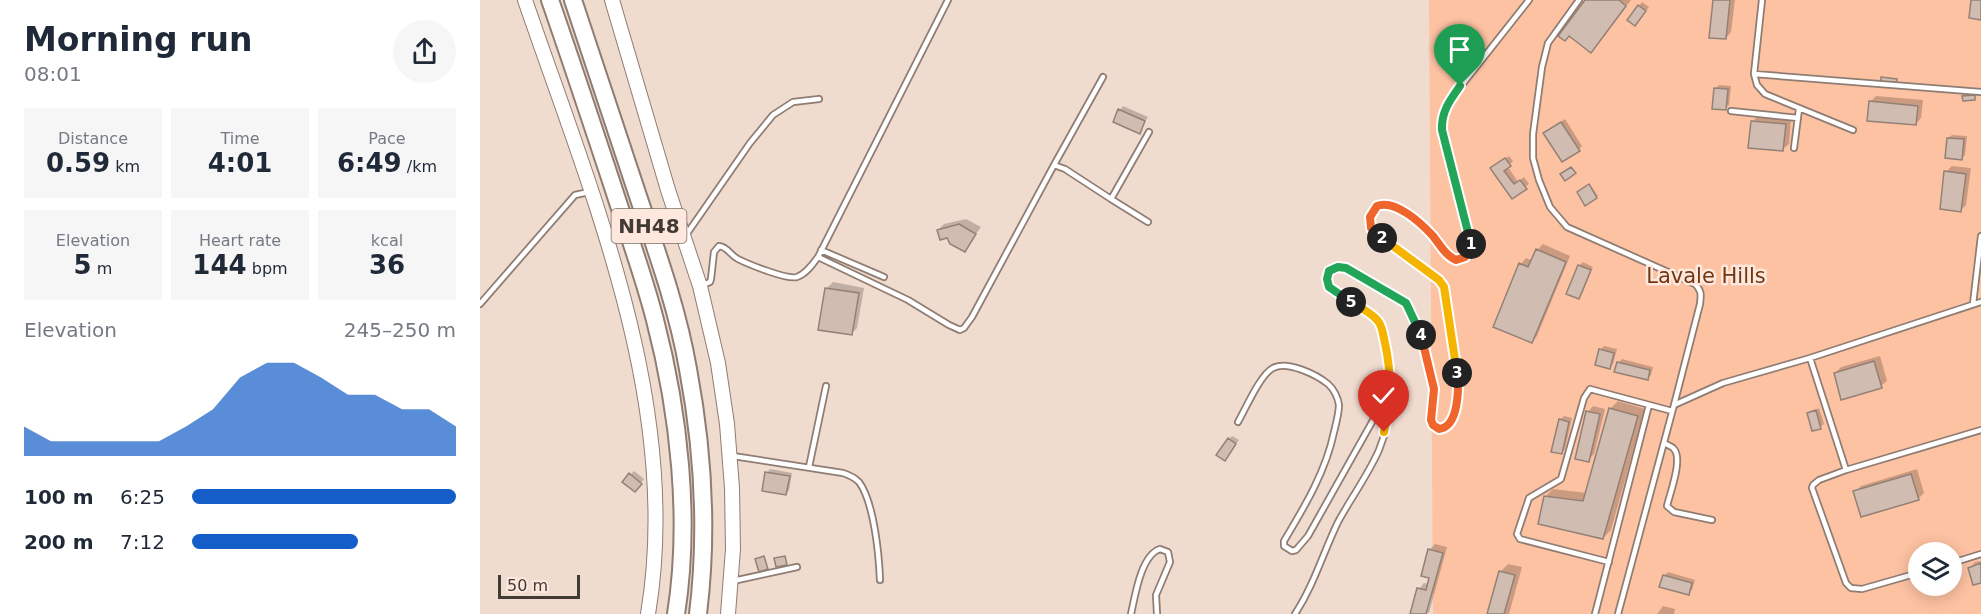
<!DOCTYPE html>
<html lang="en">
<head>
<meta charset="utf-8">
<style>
	:root { --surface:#fff; --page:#f6f6f7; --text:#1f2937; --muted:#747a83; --accent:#155dc8 }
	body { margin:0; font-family:"DejaVu Sans",sans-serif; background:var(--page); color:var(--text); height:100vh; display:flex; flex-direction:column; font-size:22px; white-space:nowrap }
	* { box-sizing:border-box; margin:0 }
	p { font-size:20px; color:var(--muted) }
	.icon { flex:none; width:33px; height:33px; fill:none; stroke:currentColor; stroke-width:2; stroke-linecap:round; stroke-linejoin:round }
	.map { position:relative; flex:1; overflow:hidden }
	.panel { display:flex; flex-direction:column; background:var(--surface); width:480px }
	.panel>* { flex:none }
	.controls { position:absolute; left:1428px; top:542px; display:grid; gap:12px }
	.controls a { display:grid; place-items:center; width:54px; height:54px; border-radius:50%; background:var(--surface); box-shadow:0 3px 15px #0003; font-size:30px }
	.scale { position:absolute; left:18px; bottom:15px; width:82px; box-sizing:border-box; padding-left:6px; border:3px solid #423a35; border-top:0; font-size:16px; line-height:21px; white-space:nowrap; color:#423a35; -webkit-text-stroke:4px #fee8dd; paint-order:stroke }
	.pin { position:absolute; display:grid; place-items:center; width:51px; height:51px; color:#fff; margin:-62px -26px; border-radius:50% 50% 50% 0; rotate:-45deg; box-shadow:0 0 6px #0007 }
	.pin .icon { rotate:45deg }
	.km { position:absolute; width:30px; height:30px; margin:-15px; border-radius:50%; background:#222; color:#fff; font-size:16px; line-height:30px; text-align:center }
	.round { display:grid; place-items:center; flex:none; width:63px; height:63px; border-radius:32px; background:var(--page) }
	.headline { display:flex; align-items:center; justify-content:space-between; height:102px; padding:0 24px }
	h1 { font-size:33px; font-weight:700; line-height:45px }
	.figures { display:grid; grid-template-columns:repeat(3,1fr); gap:9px; height:102px; padding:6px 24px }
	.figures div { display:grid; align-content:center; border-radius:0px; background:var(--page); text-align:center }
	.figures b { font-size:26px; font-weight:700 }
	.figures small { font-size:16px; font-weight:400 }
	.figures p { font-size:16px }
	.chart { height:168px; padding:12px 24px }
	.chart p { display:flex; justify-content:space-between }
	.chart svg { width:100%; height:108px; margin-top:6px; fill:var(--accent); opacity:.7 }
	ul { padding:0 24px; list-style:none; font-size:20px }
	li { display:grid; grid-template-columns:96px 72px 1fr; align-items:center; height:45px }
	li i { height:15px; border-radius:8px; background:var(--accent) }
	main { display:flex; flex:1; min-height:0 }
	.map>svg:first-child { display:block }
</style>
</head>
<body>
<main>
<section class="panel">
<div class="headline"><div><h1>Morning run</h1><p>08:01</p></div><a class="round"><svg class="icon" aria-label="share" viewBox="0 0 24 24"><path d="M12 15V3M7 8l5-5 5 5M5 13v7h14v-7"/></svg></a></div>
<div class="figures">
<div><p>Distance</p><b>0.59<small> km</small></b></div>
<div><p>Time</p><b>4:01</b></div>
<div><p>Pace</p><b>6:49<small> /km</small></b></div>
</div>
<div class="figures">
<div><p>Elevation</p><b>5<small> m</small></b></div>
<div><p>Heart rate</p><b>144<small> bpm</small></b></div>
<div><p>kcal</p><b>36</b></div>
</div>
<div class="chart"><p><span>Elevation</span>245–250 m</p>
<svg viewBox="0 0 160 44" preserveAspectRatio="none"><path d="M0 44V32L10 38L20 38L30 38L40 38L50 38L60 32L70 25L80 12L90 6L100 6L110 12L120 19L130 19L140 25L150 25L160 32V44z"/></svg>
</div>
<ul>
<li><b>100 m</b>6:25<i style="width:100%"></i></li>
<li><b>200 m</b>7:12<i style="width:63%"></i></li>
</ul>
</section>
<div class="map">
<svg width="1501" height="614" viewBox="0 0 1501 614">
	<rect width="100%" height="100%" fill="#f0dbcf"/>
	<path fill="#fdc2a2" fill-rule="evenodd" d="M949,0h552v614h-548zM1438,552h34v33h-34z"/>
	<path fill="#0003" d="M1107,0h44l-33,43z
		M1234,0h21l-4,32 -5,6z
		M1162,2l7,5 -14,17 -6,-4z
		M1239,85l12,1 -2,19 -4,3 -9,-20z
		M1396,96l47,4 -2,18 -5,6 -46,-22z
		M643,106l25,11 -9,15 -19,-22z
		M1278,116l33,3 -2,25 -6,5 -31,-27z
		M1085,119l17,27 -3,3 -31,-19z
		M1472,135l15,1 -2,19 -3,4 -14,-21z
		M1029,156l4,5 -5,6 10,15 6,-5 5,7 -17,13 -16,-32z
		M1472,166l19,2 -5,37 -5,5 -15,-38z
		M1110,184l8,12 -2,1 -16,-6z
		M486,219l15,8 -17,23 -26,-20 6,-6z
		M1063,244l27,12 -33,80 -5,6 -11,-78 5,-6 7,3 4,-11z
		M1103,262l10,5 -11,27 -4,3 1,-31z
		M353,282l31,6 -7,40 -6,6 -31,-6 7,-40z
		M1124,346l13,3 -4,15 -3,3 -10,-17z
		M1400,356l7,25 -6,5 -46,-13 6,-6z
		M1142,359l31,8 -2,8 -4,3 -29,-15z
		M1138,401l27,8 -34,121 -8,8 -58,-41 8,-8 34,4 23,-84z
		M1113,406l12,3 -11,45 -6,6v-48z
		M1339,408l5,16 -4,3 -11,-13z
		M1084,416l8,2 -7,31 -3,3 -2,-32z
		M752,436l7,4 -14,19 4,-20z
		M290,469l22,4 -3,17 -3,4 -19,-21z
		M1437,469l7,24 -6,6 -63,-7 6,-6z
		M154,471l10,8 -6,8 -14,-5z
		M955,544l12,3 -18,66 -17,1 7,-25 5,-6 5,1v-34z
		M1501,561v20l-7,2 -4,-15 5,-6z
		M1028,564l14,3 -13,47h-20l11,-42z
		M1188,572l27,8 -3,10 -4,4 -24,-18z
		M1183,606l12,3 -1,5h-17z"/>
	<path fill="#d1bcb1" stroke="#938076" stroke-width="1.5" d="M1105,0h34l7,6 -35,47 -22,-17 -4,5 -7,-5z
		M1233,0h17l-4,39 -17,-1z
		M1491,0h10v20l-12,-2z
		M1158,5l8,6 -11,15 -8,-6z
		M1401,77l16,2 -1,6 -15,-1z
		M1234,88l14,1 -2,21 -14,-1z
		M1495,95v5l-12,1 -1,-5z
		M1389,101l49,5 -2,19 -49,-4z
		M638,109l27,12 -5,13 -27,-12z
		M1271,121l35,3 -3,27 -35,-3z
		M1081,122l19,29 -18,11 -19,-29z
		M1467,138l17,1 -2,21 -17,-2z
		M1025,158l6,8 -7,5 10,13 6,-4 7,9 -15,10 -22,-31z
		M1091,167l5,6 -11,8 -5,-7z
		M1464,171l22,3 -5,38 -21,-3z
		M1109,184l8,14 -12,8 -8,-14z
		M479,224l17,10 -11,18 -15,-8 -3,-6 -7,2 -3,-10z
		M1056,249l30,13 -34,81 -39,-16 26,-64 9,4z
		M1098,265l13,5 -12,29 -13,-5z
		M345,288l34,5 -7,42 -34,-5z
		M1119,349l15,4 -4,16 -15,-4z
		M1394,361l8,27 -41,12 -7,-27z
		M1137,362l33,8 -2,10 -34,-8z
		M1129,408l29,8 -35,123 -65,-15 6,-28 39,5z
		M1336,410l5,19 -9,2 -5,-18z
		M1106,411l14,3 -11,48 -14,-3z
		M1079,419l10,3 -7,32 -11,-2z
		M748,438l8,6 -11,17 -9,-6z
		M285,472l25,4 -4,19 -24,-4z
		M149,473l13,11 -7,8 -13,-10z
		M1431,474l8,26 -58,17 -8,-26z
		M948,549l15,4 -17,61h-16l7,-26 9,2 3,-12 -8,-2z
		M284,556l4,13 -9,3 -4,-13z
		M305,556l2,9 -11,2 -2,-9z
		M1501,563v20l-8,2 -5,-17z
		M1019,571l16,4 -11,39h-17z
		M1183,575l29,8 -3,12 -30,-8z"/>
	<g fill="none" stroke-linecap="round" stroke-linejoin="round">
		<defs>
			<path id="lane" d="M1099,0l-31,43 -6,24 -9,67v24l6,22 11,27 17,20 128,57c7,7 6,11 5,20l-26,101
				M1282,0l-8,74 227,18
				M1274,74l3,11 8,9 88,36
				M1251,111l67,7
				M1314,148l5,-39
				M574,165l49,-88
				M631,199l37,23
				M206,235l64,-92 23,-28 20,-13 26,-3
				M341,250l63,27
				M338,257l130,-257
				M223,285l7,-3 1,-3 3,-27 5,-6c9,1 11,9 19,13 10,5 49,21 59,18 9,-3 16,-13 21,-20l90,43 41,25 11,5 4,-2 8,-11 82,-152 11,4 46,30 38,-67
				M0,304l95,-109 14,-3
				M1493,304l8,-68
				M1330,358l36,112 135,-40
				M758,422c8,-14 22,-47 35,-54 14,-8 44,7 55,16 6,5 10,14 11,21 0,8 -3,19 -5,27 -8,39 -29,74 -50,109v5l8,5 4,-1 12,-14 82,-146
				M1184,443c1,1 9,4 9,5 11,9 -3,45 -6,58l7,6 38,8
				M253,456l110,17c6,2 11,4 16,9 15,20 20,73 21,98
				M329,467l17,-81
				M1366,470l-27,10 -6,5 -1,3 34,95 5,5 11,1 56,-16
				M1129,562l-89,-23 -3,-5 12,-36 32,-19 23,-81 6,-9 82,22
				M1472,563l29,-9
				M253,581l64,-14
				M651,614c4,-18 10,-59 29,-65l8,3 2,10 -14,33 1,19
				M815,614c19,-29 28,-61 43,-92 13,-24 30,-47 41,-72 17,-41 13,-85 1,-127l-5,-6 -46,-30 -2,-8 2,-8 9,-4 8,1 60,35 13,28 15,55 -3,37 11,7c31,-14 6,-110 4,-139l-7,-11 -65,-48c-7,-10 -4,-17 3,-26 18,-7 43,16 55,29 6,7 14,22 22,25 9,2 14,-7 18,-13l-30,-117v-12l8,-18 79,-100
				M1115,614l54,-209
				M1138,614l56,-209 49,-22 87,-25 171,-56"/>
			<path id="secondary" d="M45,0c66,193 158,406 123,614
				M132,0l56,190 32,96 18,77 9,61 5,64 1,61 -5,65"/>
			<path id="highway" d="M70,0c21,60 41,121 61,181 15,47 32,92 44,139 24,92 36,200 21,294
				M93,0c22,66 44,133 66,199 19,56 39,112 49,170 15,80 20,164 10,245"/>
		</defs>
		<use href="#lane" stroke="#8f7c72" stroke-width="8"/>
		<use href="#secondary" stroke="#8f7c72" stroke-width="16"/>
		<use href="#highway" stroke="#8f7c72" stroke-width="20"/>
		<use href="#lane" stroke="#fff" stroke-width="4.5"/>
		<use href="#secondary" stroke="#fff" stroke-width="14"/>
		<use href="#highway" stroke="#fff" stroke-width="16"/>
	</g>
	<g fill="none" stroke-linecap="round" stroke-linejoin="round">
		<defs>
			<path id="split-1" d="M980,86c-10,14 -19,26 -18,44l29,114"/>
			<path id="split-2" d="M902,238l-11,-10 -1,-11 7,-11c18,-7 44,17 56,30 7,9 13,20 23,24l9,-3 7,-10 -1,-3"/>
			<path id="split-3" d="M902,238l57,42 5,7 13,86"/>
			<path id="split-4" d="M941,335l13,54 -3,31 2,5 6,4c20,-2 20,-41 18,-56"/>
			<path id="split-5" d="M871,302l-22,-15 -2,-8 2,-8 9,-4 8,1 60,35 15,32"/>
			<path id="split-6" d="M871,302c9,5 21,11 27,19 5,6 5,15 7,22 7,33 6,57 -1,89"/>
		</defs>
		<use href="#split-1" stroke="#fff" stroke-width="12"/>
		<use href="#split-2" stroke="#fff" stroke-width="12"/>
		<use href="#split-3" stroke="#fff" stroke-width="12"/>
		<use href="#split-4" stroke="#fff" stroke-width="12"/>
		<use href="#split-5" stroke="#fff" stroke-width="12"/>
		<use href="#split-6" stroke="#fff" stroke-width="12"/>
		<use href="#split-1" stroke="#22a559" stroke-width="8"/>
		<use href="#split-2" stroke="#f0652b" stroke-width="8"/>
		<use href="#split-3" stroke="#f5b400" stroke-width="8"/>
		<use href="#split-4" stroke="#f0652b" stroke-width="8"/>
		<use href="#split-5" stroke="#22a559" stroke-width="8"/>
		<use href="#split-6" stroke="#f5b400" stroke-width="8"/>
	</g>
	<g text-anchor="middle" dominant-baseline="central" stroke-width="5" stroke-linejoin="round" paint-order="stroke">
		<rect fill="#fee8dd" stroke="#7a6e67" stroke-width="1.5" x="131.5" y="209" width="75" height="34" rx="4.5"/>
		<g font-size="20" font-weight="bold" fill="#423a35">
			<text x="169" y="226">NH48</text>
		</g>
		<g font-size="21" fill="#723712" stroke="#fee8dd">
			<text x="1226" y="276">Lavale Hills</text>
		</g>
	</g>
</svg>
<div class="controls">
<a><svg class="icon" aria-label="layers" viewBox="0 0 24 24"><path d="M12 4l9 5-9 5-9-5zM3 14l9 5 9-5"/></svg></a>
</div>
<div class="scale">50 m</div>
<div class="pin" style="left:980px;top:86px;background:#1e9e55"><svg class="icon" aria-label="arrive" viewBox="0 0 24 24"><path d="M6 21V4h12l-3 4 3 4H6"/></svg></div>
<div class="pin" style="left:904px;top:432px;background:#d93025"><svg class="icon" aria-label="check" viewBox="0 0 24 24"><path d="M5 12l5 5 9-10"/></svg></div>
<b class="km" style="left:991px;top:244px">1</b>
<b class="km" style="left:902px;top:238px">2</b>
<b class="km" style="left:977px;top:373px">3</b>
<b class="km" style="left:941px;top:335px">4</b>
<b class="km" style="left:871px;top:302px">5</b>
</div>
</main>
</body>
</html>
